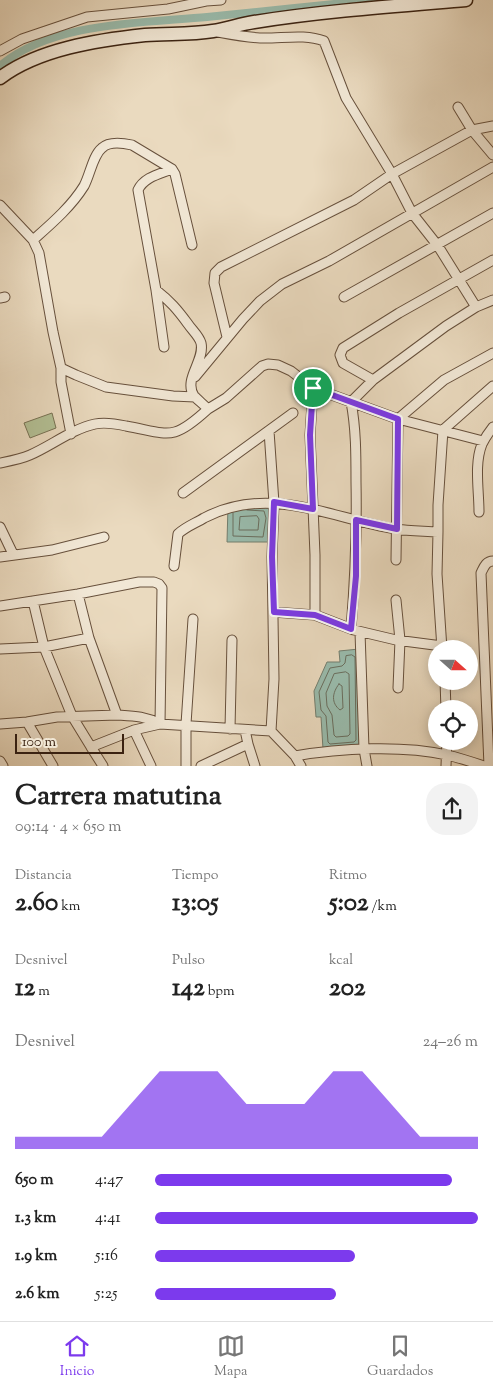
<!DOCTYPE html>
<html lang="es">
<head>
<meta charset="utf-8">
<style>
	:root { --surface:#fff; --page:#f2f2f2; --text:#222; --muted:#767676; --line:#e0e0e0; --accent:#7c3aed }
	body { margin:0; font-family:"Sorts Mill Goudy",serif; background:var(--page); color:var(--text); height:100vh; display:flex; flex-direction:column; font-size:19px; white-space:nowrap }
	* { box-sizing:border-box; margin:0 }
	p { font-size:16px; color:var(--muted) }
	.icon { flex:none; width:28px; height:28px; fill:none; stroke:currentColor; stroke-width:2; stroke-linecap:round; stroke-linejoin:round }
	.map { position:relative; height:766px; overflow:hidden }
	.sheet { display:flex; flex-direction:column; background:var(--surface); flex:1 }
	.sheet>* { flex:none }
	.needle { width:32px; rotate:111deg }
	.fabs { position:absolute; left:428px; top:640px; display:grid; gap:10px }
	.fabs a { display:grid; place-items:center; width:50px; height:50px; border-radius:50%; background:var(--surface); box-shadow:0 2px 12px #0003; font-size:25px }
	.scale { position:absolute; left:15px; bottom:12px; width:109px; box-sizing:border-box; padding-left:5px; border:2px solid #3b2211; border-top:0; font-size:14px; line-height:18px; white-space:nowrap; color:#3b2211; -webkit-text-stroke:4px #f1e7d5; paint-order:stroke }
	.pin { position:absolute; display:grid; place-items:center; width:42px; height:42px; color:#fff; margin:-21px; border:2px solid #fff; border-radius:50%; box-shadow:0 1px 5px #0007 }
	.round { display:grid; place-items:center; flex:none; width:52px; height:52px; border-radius:20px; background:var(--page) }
	.overview { display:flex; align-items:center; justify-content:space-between; height:85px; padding:0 15px }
	h1 { font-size:28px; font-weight:800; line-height:38px }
	.figures { display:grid; grid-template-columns:repeat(3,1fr); gap:8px; height:85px; padding:5px 15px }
	.figures div { display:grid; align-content:center }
	.figures b { font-size:25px; font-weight:800 }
	.figures small { font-size:14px; font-weight:400 }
	.figures p { font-size:14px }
	.chart { height:140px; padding:10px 15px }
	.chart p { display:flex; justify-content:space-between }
	.chart svg { width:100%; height:90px; margin-top:5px; fill:var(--accent); opacity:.7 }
	ul { padding:0 15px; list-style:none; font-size:16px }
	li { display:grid; grid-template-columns:80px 60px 1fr; align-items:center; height:38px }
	li i { height:12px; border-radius:6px; background:var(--accent) }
	.dock { display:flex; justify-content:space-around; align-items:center; height:70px; border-top:1px solid var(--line); background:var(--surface); font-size:14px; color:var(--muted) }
	.dock a { display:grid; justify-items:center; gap:2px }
	.dock .on { color:var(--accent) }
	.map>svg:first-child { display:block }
</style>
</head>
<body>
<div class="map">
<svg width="493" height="766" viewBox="0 0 493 766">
	<rect width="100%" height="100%" fill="#eadabf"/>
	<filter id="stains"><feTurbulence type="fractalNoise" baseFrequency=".004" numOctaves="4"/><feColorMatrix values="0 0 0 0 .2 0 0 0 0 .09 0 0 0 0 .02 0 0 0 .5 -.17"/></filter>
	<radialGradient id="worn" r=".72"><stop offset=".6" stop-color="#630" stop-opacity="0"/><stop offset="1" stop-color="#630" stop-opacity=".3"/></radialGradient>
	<path fill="#b3c095" stroke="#777153" d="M52,413l4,15 -26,10 -6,-15z"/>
	<path fill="#99bbac" stroke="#737e6e" d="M268,505l3,12 -2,25h-42l1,-36z
		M359,649l3,98 -39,2 -2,-32h-5l-2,-26 13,-29h13l-1,-11z"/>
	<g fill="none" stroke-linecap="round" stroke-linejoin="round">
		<path stroke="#6a6e5e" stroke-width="1" d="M233,513v23l30,1 3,-19 -2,-7 -17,-1
			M257,516l2,3 -1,11h-19l1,-13z
			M352,655l3,2 1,83 -2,2 -24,2 -2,-2 -2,-26 -5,-6 -2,-18 11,-24 12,-2 3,-3 1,-7z
			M346,672l3,2 1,60 -2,2 -12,1 -2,-2 -2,-20 -5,-9 -1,-13 8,-19z
			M339,684l3,2 1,22 -3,2c-9,-7 -8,-17 -1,-26z"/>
		<path stroke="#99bbac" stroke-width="8" d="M0,66c51,-44 142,-43 207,-49 55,-6 111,-11 166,-17"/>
		<defs>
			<path id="street" d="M218,32c16,3 31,6 47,6 20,0 41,-4 59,3l22,57 46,76 20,39 26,33 38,61
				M0,51l22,-12 65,-22 81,-8 38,-8 15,-1
				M458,107l14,23 21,25
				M0,205l33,35 6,13 14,79 8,36 15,7 30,12 67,9 22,1
				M33,240c18,-16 38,-33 51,-54 6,-11 9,-31 18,-38 7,-7 21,-5 30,-3l40,24 3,5 17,71
				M156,290c14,11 21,19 32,34 4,6 11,12 13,19 4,18 -18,36 -7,53 4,4 10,9 14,13l18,-11 36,-32 6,-2 10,1 13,6 22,17 85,31 46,-39 49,-27
				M344,297l149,-84
				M0,298l5,-1
				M227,337l-13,-54 1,-10 6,-6 133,-67 38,-26 80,-44 21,-4
				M164,347l-8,-57 -18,-100c6,-13 22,-16 34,-21
				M61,368v14l10,52
				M195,377l48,-58 17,-18 22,-17 47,-23 164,-94
				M373,380l-30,-17 -3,-8 3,-7 56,-35 94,-53
				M313,388l-3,47 5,120v60
				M0,463c10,-2 21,-4 30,-8 21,-9 42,-26 65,-31 9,-2 22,0 31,2 44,8 46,16 82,-17
				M183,493l110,-80
				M479,512c0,-22 -5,-48 3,-68 3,-6 7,-12 11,-17
				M0,527l13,27
				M438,532l-1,42 5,75
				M0,557l52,-7 52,-13
				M396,560l2,-141 85,22
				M174,566l4,-32c7,-7 18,-11 26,-16 65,-34 126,0 191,11 14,2 29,2 43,3v-27l5,-75 50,-44
				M78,594l11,44 28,77c16,1 28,1 43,9l111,7 3,-52 -2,-122 2,-54 -5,-72
				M396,600l4,40 -2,48
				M33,601l11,46 28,69 19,31
				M0,606l78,-12 61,-12h15l5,2 3,4 -2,136 -26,6 -43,17 12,19
				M273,612l42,3 39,15 42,10 46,6
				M351,629c4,-49 6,-98 5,-147 0,-27 0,-54 -5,-80l22,-22 73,-54 30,-19 17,-7
				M360,632l4,117 3,17
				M0,649l44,-2 45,-9
				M445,681l1,28
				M27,722l26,44
				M0,724l27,-2 30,-5 60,-2
				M230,729l2,-89
				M134,730l17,36
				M271,731l24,25 6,10
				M248,744l7,22
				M295,756c45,-8 108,-11 152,-1 13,3 25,7 37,11
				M0,761l3,5
				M186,766v-42l7,-105
				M201,766l47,-22 -3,-14
				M446,766l1,-25
				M489,766l-8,-193c3,-6 5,-12 12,-12"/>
			<path id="secondary" d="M0,78c38,-29 98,-38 145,-43 22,-2 45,0 68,-4 14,-2 27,-7 41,-9 70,-11 141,-16 212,-22"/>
		</defs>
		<use href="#street" stroke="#67503c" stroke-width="11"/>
		<use href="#secondary" stroke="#3b2211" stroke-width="15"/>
		<use href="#street" stroke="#f1e7d5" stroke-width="9"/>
		<use href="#secondary" stroke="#f1e7d5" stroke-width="12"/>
	</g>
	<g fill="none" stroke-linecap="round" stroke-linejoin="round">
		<defs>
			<path id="route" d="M313,388l85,31 -1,110 -41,-9v56l-5,53 -36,-14 -41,-3 -2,-55 2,-55 39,7 -3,-74z"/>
		</defs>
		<use href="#route" stroke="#fff" stroke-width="10"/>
		<use href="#route" stroke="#7c3aed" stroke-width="6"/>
	</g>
	<rect width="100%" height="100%" filter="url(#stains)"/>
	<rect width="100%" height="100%" fill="url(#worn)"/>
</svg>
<div class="fabs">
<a><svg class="needle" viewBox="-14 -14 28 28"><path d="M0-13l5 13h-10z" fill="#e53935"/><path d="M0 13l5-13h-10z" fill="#767676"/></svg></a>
<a><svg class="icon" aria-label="locate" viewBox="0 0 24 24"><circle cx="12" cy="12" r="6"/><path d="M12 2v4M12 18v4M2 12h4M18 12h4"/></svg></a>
</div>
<div class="scale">100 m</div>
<div class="pin" style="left:313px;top:388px;background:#1e9e55"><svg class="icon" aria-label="arrive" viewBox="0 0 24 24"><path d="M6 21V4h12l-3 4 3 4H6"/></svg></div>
</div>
<section class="sheet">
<div class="overview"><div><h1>Carrera matutina</h1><p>09:14 · 4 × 650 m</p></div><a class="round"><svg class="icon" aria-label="share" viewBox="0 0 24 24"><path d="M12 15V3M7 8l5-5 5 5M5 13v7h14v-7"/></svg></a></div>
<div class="figures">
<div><p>Distancia</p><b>2.60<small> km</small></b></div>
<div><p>Tiempo</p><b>13:05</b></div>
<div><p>Ritmo</p><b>5:02<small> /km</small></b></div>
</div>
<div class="figures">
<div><p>Desnivel</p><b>12<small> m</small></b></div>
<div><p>Pulso</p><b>142<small> bpm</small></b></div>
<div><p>kcal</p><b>202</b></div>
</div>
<div class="chart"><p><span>Desnivel</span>24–26 m</p>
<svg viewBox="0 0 160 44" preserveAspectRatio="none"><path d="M0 44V38L10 38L20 38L30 38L40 22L50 6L60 6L70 6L80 22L90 22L100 22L110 6L120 6L130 22L140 38L150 38L160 38V44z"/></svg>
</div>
<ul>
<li><b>650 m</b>4:47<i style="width:92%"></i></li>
<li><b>1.3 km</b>4:41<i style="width:100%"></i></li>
<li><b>1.9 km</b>5:16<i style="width:62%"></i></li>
<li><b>2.6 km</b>5:25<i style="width:56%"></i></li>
</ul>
</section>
<nav class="dock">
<a class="on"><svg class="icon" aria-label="home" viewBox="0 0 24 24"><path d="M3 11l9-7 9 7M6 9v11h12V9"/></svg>Inicio</a>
<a><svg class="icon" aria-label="map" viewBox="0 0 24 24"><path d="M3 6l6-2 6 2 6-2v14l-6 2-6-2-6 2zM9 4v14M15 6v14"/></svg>Mapa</a>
<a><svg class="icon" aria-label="saved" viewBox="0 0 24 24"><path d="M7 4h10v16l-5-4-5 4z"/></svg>Guardados</a>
</nav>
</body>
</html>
